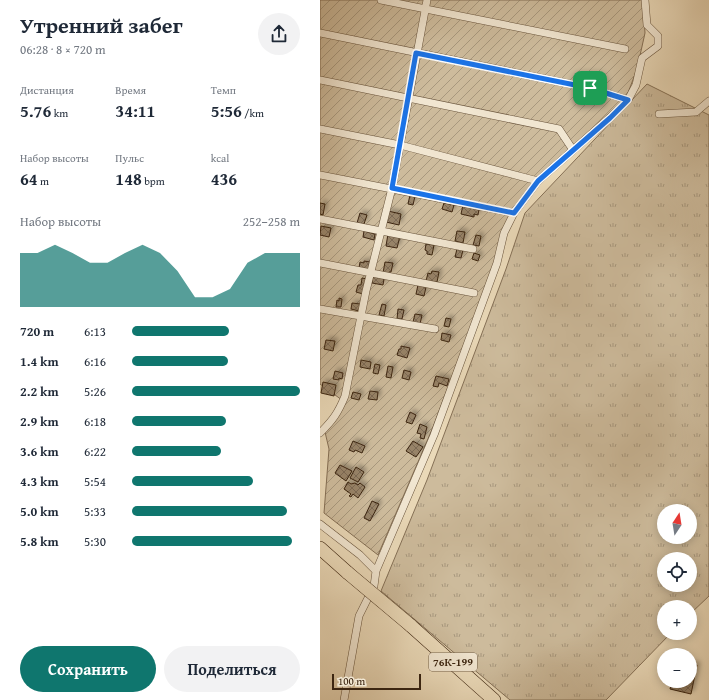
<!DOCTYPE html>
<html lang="ru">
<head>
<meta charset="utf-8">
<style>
	:root { --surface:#fff; --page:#f2f2f3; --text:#1f2937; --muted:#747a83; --accent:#0f766e }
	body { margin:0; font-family:"Gentium Book Plus",serif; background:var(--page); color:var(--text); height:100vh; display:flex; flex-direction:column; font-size:15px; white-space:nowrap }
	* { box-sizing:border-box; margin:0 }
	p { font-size:13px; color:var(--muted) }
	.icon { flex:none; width:22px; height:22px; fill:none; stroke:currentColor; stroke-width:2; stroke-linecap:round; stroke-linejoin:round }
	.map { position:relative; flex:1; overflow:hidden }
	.details { display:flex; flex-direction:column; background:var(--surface); width:320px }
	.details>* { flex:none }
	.needle { width:26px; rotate:12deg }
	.controls { position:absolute; left:337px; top:504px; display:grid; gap:8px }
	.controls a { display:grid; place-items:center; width:40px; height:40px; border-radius:50%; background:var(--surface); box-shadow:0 2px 10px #0003; font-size:20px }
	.scale { position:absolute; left:12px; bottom:10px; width:89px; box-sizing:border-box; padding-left:4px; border:2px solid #3d2611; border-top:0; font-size:11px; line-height:14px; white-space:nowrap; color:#3d2611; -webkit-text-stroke:3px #f1e6d1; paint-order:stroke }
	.pin { position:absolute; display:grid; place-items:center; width:34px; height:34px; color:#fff; margin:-17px; border-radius:8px; box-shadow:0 2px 6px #0006 }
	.round { display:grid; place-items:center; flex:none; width:42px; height:42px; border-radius:21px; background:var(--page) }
	.headline { display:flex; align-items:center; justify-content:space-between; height:68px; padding:0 20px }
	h1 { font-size:22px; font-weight:700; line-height:30px }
	.stats { display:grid; grid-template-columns:repeat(3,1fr); gap:6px; height:68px; padding:4px 20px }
	.stats div { display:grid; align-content:center }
	.stats b { font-size:17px; font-weight:700 }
	.stats small { font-size:11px; font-weight:400 }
	.stats p { font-size:11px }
	.chart { height:112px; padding:8px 20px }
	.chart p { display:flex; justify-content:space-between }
	.chart svg { width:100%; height:72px; margin-top:4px; fill:var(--accent); opacity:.7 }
	.action { display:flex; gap:8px; margin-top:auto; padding:8px 20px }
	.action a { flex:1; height:46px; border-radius:24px; background:var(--accent); color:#fff; font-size:16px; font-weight:700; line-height:46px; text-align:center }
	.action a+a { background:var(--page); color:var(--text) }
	ul { padding:0 20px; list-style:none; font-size:13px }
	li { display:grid; grid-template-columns:64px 48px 1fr; align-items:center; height:30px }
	li i { height:10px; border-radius:5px; background:var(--accent) }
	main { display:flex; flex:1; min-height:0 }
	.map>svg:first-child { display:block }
</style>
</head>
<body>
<main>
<section class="details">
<div class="headline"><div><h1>Утренний забег</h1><p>06:28 · 8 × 720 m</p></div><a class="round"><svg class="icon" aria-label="share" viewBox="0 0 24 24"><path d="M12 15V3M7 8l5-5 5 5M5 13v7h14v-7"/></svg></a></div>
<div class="stats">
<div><p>Дистанция</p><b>5.76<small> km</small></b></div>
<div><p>Время</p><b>34:11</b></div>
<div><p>Темп</p><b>5:56<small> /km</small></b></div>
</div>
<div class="stats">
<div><p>Набор высоты</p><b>64<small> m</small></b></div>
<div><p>Пульс</p><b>148<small> bpm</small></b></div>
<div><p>kcal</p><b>436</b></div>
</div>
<div class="chart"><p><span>Набор высоты</span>252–258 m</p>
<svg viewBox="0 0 160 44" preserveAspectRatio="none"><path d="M0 44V11L10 11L20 6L30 11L40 17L50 17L60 11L70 6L80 11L90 22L100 38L110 38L120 33L130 17L140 11L150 11L160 11V44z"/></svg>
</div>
<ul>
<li><b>720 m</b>6:13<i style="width:58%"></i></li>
<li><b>1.4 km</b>6:16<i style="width:57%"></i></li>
<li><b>2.2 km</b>5:26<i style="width:100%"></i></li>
<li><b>2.9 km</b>6:18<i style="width:56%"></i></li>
<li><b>3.6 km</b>6:22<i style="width:53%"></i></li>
<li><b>4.3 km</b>5:54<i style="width:72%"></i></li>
<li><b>5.0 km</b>5:33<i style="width:92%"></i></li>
<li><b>5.8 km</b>5:30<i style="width:95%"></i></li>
</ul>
<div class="action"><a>Сохранить</a><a>Поделиться</a></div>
</section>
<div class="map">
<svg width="389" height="700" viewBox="0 0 389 700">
	<defs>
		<pattern id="grass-tufts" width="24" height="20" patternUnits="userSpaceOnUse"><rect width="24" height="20" fill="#cdbb9c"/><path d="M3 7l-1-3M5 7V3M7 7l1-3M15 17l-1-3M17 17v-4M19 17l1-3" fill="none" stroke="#a8987e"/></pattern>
		<pattern id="garden-furrows" width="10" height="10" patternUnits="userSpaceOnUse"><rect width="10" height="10" fill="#cdbb9c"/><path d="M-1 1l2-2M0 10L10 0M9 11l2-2" fill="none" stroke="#a8987e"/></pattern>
		<pattern id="building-cross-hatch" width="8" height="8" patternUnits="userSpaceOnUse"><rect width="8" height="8" fill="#978368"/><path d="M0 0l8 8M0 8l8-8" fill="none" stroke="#7c6b54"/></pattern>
		<filter id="shadow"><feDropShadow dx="3" dy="-3" stdDeviation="2" flood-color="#0004"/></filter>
	</defs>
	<rect width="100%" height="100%" fill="#ead9b8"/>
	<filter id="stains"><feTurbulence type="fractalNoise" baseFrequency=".005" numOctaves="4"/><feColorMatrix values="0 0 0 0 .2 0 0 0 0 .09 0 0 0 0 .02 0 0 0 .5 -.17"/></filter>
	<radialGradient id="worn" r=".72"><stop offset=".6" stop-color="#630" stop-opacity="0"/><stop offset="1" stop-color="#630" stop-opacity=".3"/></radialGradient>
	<path fill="url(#grass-tufts)" stroke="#857056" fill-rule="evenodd" d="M327,84l62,31v481l-19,18v-7h-26v26h7l-65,67h-96l-129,-109 46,-111 79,-211 19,-56zM344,511h26v26h-26zM344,559h26v26h-26z"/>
	<path fill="url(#garden-furrows)" stroke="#857056" d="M0,0h323l2,33 -8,36 -11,29 -91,81 -16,23 -24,60 -62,165 -55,128 -54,-42 5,-64 -4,-17 17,-32 -22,-16z"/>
	<path fill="url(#building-cross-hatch)" stroke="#3d2611" filter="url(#shadow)" d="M90,195l5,1 -2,9 -5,-1z
		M0,203l5,1 -2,11 -3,-1z
		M124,203l10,2 -2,7 -10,-3z
		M143,205l16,4 -1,6 -4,-1v3l-13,-3z
		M68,211l13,3 -2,11 -13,-3z
		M40,213l7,2 -3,9 -7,-1z
		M1,226l10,2 -2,9 -9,-2z
		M44,231l11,3 -1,6 -11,-3z
		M137,231l8,1 -2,11 -8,-2z
		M68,234l12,2 -3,12 -11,-2z
		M156,235l5,1 -2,10 -6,-1z
		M106,244l8,1 -2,10 -5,-1v-3l-2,-1z
		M137,249l6,1 -2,8 -6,-1z
		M154,253l6,2 -2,6 -6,-2z
		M44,261l6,1 -2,8 -9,-2 1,-6 4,1z
		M65,262l8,1 -2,9h-2l-1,2 -5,-1z
		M112,271l7,1 -2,10 -11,-1 2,-8 3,1z
		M53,276l11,3 -1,6 -11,-2z
		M42,278l5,1 -4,15 -7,-2 2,-7h3z
		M98,285l8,2 -2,9 -8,-2z
		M19,298l3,1 -1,8h-5l1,-7 2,1z
		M32,303l8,1 -1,7 -8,-2z
		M62,304l4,1 -2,11 -5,-1z
		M78,309l6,1 -2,9h-5z
		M95,314l7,1 -2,9 -7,-2z
		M126,318l5,1 -2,8 -5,-1z
		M122,333l9,2 -2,7 -8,-2z
		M6,340l9,1 -2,10 -9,-2z
		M81,346l9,2 -3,10 -10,-3 2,-6h2z
		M41,360l10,2 -1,7 -10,-2z
		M55,364l5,1 -2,9 -5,-1z
		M68,366l5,1 -2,11 -5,-1z
		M84,370l7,2 -2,8 -7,-2z
		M15,371l8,2 -1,6 -3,-1v2l-6,-1z
		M116,376l13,3 -2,7 -8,-3 -1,4 -5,-1z
		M3,382l13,3 -2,11 -13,-3z
		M50,391l8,1 -1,8 -9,-1z
		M33,392l8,2 -2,6 -8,-2z
		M90,412l6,3 -4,9 -6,-2z
		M100,424l7,3 -3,12 -4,-1 1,-4 -4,-1z
		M33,441l12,5 -3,7 -7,-3 -1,2 -5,-2z
		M93,441l10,6 -7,10 -10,-6z
		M20,465l12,6 -6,10 -11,-8z
		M36,467l8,5 -6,10 -8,-4z
		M28,482l3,2 4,-1 3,2 2,-2 5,4 -7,11 -5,-4 -2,3 -2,-1 2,-2 -7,-5z
		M52,501l7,3 -9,17 -6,-3z
		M370,664l7,1 -6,29 -21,-5 2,-8h18z"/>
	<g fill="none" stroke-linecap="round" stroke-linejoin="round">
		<defs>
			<path id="street" d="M61,0l244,49
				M0,33l270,55 38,12
				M0,80l239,49 14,21
				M339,114l37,-2 13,-11
				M0,129l80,16 138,36
				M0,175l194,38
				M0,219l153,30
				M0,263l154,30
				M0,309l115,20
				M0,433c13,-13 18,-20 25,-37l21,-105 26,-103 35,-188
				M0,524l40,31 16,16
				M24,700l15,-84 15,-30 2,-15 58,-136 63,-172 7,-30 10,-20 24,-32 72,-63 18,-18 8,-15 6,-27 16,-12v-10l-11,-11 -2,-25"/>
			<path id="highway" d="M0,548l28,25
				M90,625l84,75"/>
		</defs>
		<use href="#street" stroke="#68533b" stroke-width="8"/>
		<use href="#highway" stroke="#3d2611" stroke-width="14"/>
		<use href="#street" stroke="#f1e6d1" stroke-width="7"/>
		<use href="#highway" stroke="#ead9b8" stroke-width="13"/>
		<defs>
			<path id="highway-bridge" d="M28,573l62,52"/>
		</defs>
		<use href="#highway-bridge" stroke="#3d2611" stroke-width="14" stroke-linecap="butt"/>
		<use href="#highway-bridge" stroke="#ead9b8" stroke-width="13"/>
	</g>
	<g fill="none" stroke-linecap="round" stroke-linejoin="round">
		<defs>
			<path id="route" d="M96,53l174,35 38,12 -18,18 -72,63 -24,32 -122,-25z"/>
		</defs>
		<use href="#route" stroke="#fff" stroke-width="8"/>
		<use href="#route" stroke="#1a73e8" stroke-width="5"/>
	</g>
	<g text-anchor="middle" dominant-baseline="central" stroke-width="4" stroke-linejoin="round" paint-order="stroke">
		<rect fill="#f1e6d1" stroke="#73604b" stroke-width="1" x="109" y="653" width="48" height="18" rx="3"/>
		<g font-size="11" font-weight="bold" fill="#3d2611">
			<text x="133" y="662">76К-199</text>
		</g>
	</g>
	<rect width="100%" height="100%" filter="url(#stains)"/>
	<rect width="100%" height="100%" fill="url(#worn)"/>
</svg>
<div class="controls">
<a><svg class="needle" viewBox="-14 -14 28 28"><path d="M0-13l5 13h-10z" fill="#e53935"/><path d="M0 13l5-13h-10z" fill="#747a83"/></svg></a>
<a><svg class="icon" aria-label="locate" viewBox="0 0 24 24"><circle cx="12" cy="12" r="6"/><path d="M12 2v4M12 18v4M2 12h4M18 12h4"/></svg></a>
<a>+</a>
<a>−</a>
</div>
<div class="scale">100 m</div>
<div class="pin" style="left:270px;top:88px;background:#1e9e55"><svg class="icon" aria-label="arrive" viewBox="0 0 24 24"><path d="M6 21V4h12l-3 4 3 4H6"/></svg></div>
</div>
</main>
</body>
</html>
